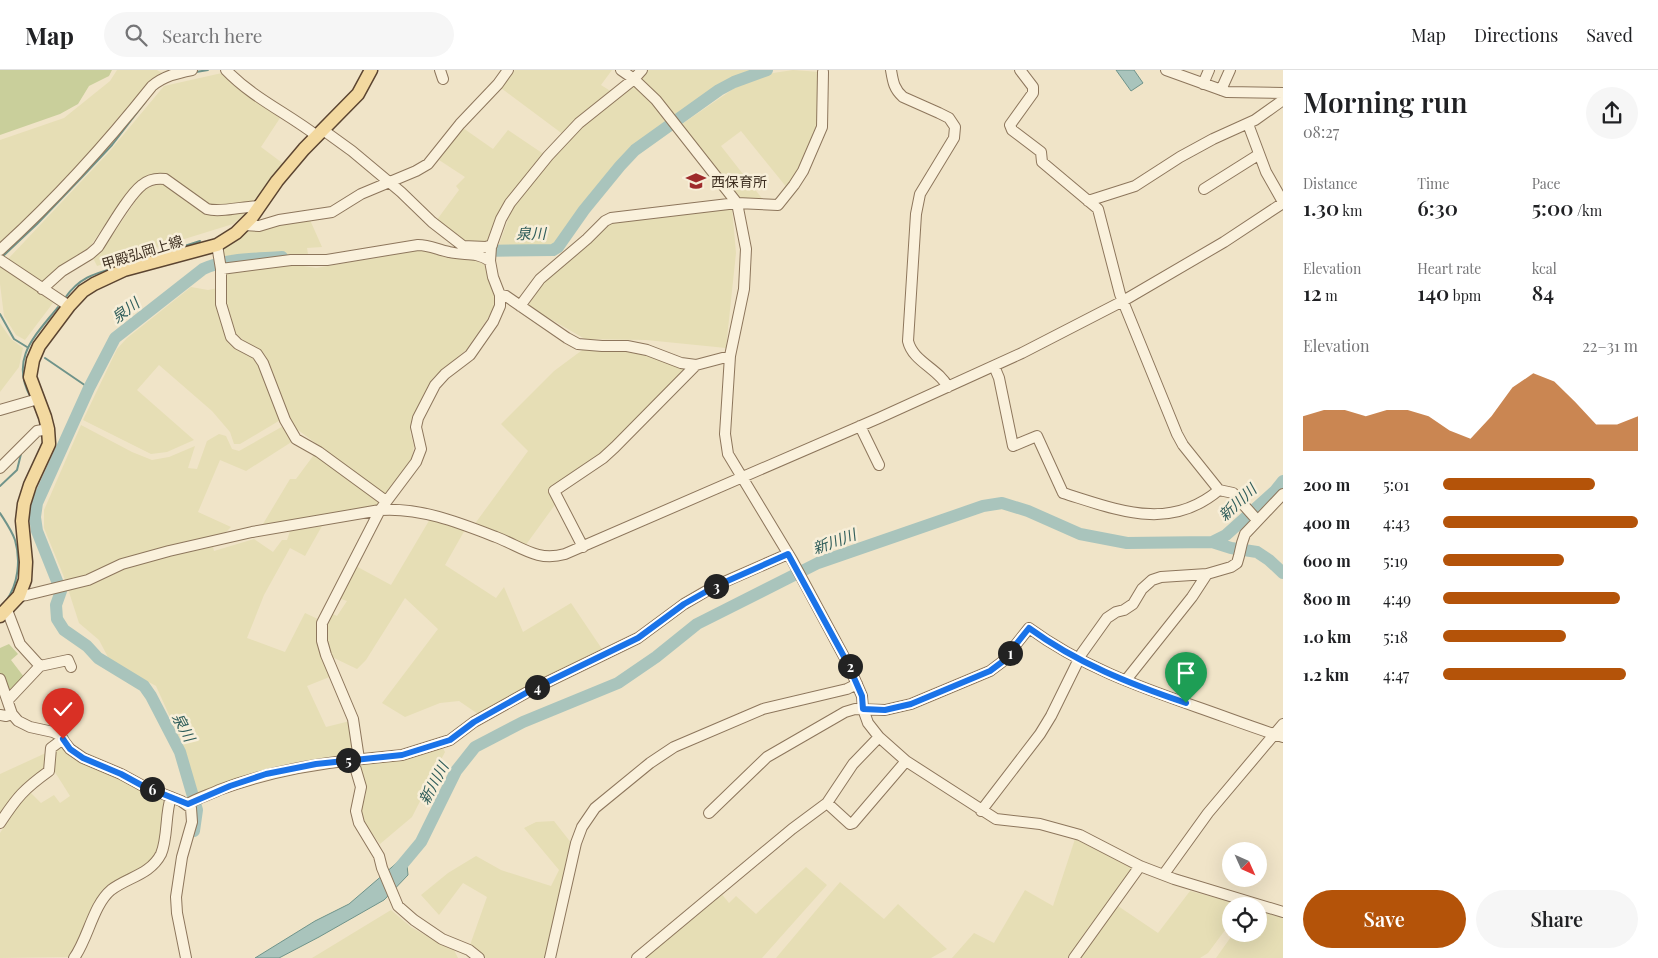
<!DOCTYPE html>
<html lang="en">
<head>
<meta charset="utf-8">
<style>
	:root { --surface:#fff; --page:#f6f6f6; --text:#202124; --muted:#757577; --line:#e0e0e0; --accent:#b45309 }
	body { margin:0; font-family:"Playfair Display","Noto Sans JP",serif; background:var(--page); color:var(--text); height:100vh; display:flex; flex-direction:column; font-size:19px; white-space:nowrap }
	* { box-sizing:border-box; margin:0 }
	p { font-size:16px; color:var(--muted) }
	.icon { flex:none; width:28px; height:28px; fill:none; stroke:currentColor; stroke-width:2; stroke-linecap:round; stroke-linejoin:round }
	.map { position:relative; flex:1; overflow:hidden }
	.drawer { display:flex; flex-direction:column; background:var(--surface); width:375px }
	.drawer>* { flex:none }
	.needle { width:32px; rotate:135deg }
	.tools { position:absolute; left:1222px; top:772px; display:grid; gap:10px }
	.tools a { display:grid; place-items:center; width:45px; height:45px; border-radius:50%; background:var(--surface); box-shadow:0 5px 20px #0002; font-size:25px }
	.pin { position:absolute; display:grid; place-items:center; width:42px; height:42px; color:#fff; margin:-51px -21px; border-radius:50% 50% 50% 0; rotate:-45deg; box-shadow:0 0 5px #0007 }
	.pin .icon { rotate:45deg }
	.km { position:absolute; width:25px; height:25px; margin:-12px; border-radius:50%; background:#222; color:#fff; font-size:14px; line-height:25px; text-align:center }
	.round { display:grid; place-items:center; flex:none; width:52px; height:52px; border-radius:26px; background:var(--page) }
	.overview { display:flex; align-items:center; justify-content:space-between; height:85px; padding:0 20px }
	h1 { font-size:28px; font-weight:600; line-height:38px }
	.figures { display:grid; grid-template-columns:repeat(3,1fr); gap:8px; height:85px; padding:5px 20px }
	.figures div { display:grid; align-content:center }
	.figures b { font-size:21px; font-weight:600 }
	.figures small { font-size:14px; font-weight:400 }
	.figures p { font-size:14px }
	.chart { height:140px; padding:10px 20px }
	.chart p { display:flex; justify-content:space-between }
	.chart svg { width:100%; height:90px; margin-top:5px; fill:var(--accent); opacity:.7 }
	.button { display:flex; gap:10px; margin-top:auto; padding:10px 20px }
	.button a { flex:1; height:58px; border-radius:30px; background:var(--accent); color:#fff; font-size:20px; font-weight:600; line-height:58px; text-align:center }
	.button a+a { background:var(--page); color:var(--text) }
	ul { padding:0 20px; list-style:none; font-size:16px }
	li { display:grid; grid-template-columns:80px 60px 1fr; align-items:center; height:38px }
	li i { height:12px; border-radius:6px; background:var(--accent) }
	header { display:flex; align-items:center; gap:30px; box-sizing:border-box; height:70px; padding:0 25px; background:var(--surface); border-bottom:1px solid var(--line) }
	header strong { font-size:24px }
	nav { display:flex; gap:28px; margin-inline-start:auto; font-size:18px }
	.search { width:350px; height:45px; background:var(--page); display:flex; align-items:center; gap:12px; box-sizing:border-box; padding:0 18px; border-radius:28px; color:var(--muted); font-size:19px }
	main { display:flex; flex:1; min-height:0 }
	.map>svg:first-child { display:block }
</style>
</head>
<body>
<header>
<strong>Map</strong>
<div class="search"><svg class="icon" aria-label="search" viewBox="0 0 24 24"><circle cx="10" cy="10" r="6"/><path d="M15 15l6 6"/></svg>Search here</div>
<nav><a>Map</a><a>Directions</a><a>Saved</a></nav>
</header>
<main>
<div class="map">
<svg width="1283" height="888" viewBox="0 0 1283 888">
	<rect width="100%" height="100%" fill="#f0e4c8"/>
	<path fill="#e6deb5" d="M117,0h40l5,3 -22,22 -31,39 -72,76 -37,35v-105l64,-22 46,-37z
		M515,0h97l-11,15 11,7 -48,43 -63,-47z
		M645,0h110l-16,6 -63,42 -37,-41z
		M793,0l27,2 -1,56 -17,40 -14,21 -47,-58 -20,15 43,55 -24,-3 -48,-58 -10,-16 57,-39 34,-12z
		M222,3l12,13 46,32 -19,29 24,18 -32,36 -40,6 -48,-33 -20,4 -17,13 -41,60 -44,31 -35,-23 101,-107 55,-66z
		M633,14l20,19 14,21 -34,25 -42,45 -34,49 -5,4h-54l14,-38 26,-35 47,-50z
		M463,58l30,21 15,-19 37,25 -56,87 -25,1 -28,-22 23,-31 -3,-4 9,-9 -26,-17z
		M161,113l48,32 38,-3 -14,12 -136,42 -4,-8 14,-15 36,-53z
		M732,138l4,45 -10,95 -80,-8 -61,-1 -57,-33 13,-22 67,-60z
		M310,150l12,27 -15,1 1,6 -87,7v-12l26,-17 37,-11z
		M421,180l27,8h20l16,6 11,31 -1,14 -27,40 -34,29 -15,29 -8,25 4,14 -3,15 -26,34 -91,-68 -29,-72 -22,-15 -10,-9 -8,-29 -2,-29 67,-9 26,4z
		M0,193l53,40 -28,37 -9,-5 -12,-19 -4,-32z
		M191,217l17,3 10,-2 11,49 27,20 26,62 -42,25h-6l-4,-12 -18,-21 -53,-46 -22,25 57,50 -27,12 -16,2 -68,-34 34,-71 10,-11z
		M0,253l11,16 12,9 -4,19 -19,25z
		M585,278l65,5 38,15 -76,80 -56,38 1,16 -32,44 -51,-21 54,-74 -27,-27 53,-53z
		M81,355l51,27 20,8 17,-3 26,-11 -7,22 9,1 10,-28 12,-7 7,2 6,13 7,2 46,-26 8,16 -47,30 -26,-11 -22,52 33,15 -9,9 -156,46 -22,-54v-18z
		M316,382l69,49 -6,8 -119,20 30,-50h6z
		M430,449l36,9 -21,37 51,33 8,-11 19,45 48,-29 31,46 -124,65 -19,-13 -19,2 -35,14 -23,-14 56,-74 -33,-31 -39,62 -9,9 -27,-13 -6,-18 2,-15 5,-10 6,3 10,-15 -9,-3 16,-33 37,20z
		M322,456l-17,30 -15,-8 -26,47 -17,43 38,14 20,-39 15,7 12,56 -25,10 19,41 24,-6 7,36 -159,39 -13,-46 -29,-64 -46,-25 -11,-21 -20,-17 -11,-34 63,-25 82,-17 1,4 40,-12 19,13 9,-12h5l3,-9z
		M61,675l106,55 -10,53 -12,14 -32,16 -42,74 -71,1v-125l28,-43 13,13 13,-8 6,8 10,-7 -17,-27v-18z
		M443,678l2,4 -33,65 -32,27 -16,-21 -3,-13 5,-16 -7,-28 2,-4 32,-2z
		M48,682l-1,19 -47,49v-46z
		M554,751l18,23 -5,11 -19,103h-62l-16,-13 17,-48 -24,-14 -24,32 -18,-20 27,-22 28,-17 25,14 50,16 8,-16 -35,-42 12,-6z
		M1075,769l57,29 -64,90h-116l22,-25 20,10 31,-53 28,16z
		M806,797l21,18 -65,73h-117l75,-66 9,11 7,-7 20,18z
		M840,812l44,37 14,-15 49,45 -16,9h-155z
		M1190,821l54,14 -13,1v16l-23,31 -8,5h-120l38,-52 40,27z
		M391,840l20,17 28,16 13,3 6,12h-146z
		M1259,840l24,8v40h-67l17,-24h26z"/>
	<path fill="#c9cf9b" d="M0,0h112l-3,6 -20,10 -11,18 -18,10 -60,21z
		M9,574l9,10 -7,6 13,17 -15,14 -9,-17v-26z"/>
	<path fill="#a9c4bc" stroke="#6f938a" d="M1116,0h18l9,13 -12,8z
		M406,785l2,20 -24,25 -65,37 -40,21h-24l60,-37 34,-17z"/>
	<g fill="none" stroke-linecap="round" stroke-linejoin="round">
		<path stroke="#6f938a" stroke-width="2" d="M196,2l12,-2
			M160,184l40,-13
			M2,187l35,-33 46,-48 29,-31 34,-44
			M65,228c14,-20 28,-24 52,-31
			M0,244l14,25 13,8
			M45,288l44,30
			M30,326c-20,-38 5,-60 28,-89
			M0,416l17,-16 4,-16
			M0,443c5,8 12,18 15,27 6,20 3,45 -9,61"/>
		<path stroke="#a9c4bc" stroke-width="12" d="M479,181l74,-1 5,-3 26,-37 36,-44 15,-16 84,-60 15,-8 33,-12
			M1212,472l19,6 26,4 12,8 14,13
			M194,761l3,-21 -17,-58 -29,-56 -7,-10 -46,-28 -11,-12 -23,-16 -7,-11 -1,-14 5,-14 -24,-60 -2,-14 2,-14 52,-115 26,-50 88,-69c24,-11 53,-10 79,-12
			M396,802l25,-30 35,-71 19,-24 48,-25 95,-39 38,-26 41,-33 121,-61 165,-57 19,-3 26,8 52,23 47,9 85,-1 14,-7 49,-44 8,-10"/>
		<defs>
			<path id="minor" d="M226,0c27,28 61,43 91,66
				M440,0l3,9
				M621,0l13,9 22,21 81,103 9,46 -2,40 -14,67 -5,78 3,20 64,106 56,104 14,32 1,13 5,14 11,14 27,24 90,58 44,5 40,11 60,31 34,13 109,33
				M891,0c2,12 3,19 12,27l36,16 10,5 6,9 -1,11 -34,56 -4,20 -8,127c5,21 30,27 40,46
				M1020,0l13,17v6l-23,32 2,5 29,22 1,10 56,47 22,85 57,140 6,11 36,45 14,3 24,27
				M1166,0l61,22 56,1
				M1203,14l6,-14
				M1221,20l9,-20
				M1248,54l18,48 17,30
				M323,60l29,21 49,41 31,30 31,24 23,1 6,-2
				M1204,119l54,-34
				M1088,131l47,-15 45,-29 33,-18 42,-19 28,-20
				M244,155l15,1 20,-6 53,-8 29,-18 55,-23 12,-7 32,-40 38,-40 10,-14
				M217,175l4,24v35l10,33 7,7 19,10 6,9 22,57 11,19 23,13 67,49
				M0,180c55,-50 105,-105 152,-164 12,-10 25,-13 40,-16
				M0,190l69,46
				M221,199l70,-9h36l91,-15c12,0 20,5 31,7 16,4 26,-1 41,9
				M42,219l20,-18 28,-17 8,-7c11,-17 30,-51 44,-62 6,-5 15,-7 23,-6l42,30c13,4 37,-3 53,-3
				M500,225l6,1 61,42 11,6 24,2h25l20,4 34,13 15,2 34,-9
				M520,236l20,-27 47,-40 18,-18 6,-3 126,-15 41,2 16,-20 9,-14 19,-44 1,-55
				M994,296l5,12 14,68 24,-10 26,57c55,17 106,39 156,-3
				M0,340l38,-11
				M860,356l19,39
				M0,398l37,-37 11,-2
				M583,477l-29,-56 49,-33 12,-11 81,-82
				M19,526l8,-1 61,-15 34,-16 47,-13 83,-19 128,-22c40,-3 80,13 116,27 26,10 41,25 69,17l314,-136 143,-65 101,-52 101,-59 59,-39
				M7,540l13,34 20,22
				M0,609l12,35 6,7 12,6 23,5 6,3 11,14 13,9 38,16 22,12 38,15 10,7 1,14 -10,35 -6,40 1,16 9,45
				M1126,610l66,-83 15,-23
				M8,630l32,-34 28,-6 3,7
				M0,645l6,1 6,-2
				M359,689l-6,-40 -27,-64 -4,-14v-18l58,-113 36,-48 5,-13 -5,-22 2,-9 17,-33 10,-11 25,-19 23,-33 7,-16v-11l-7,-18 -3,-16 1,-14 10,-28 9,-16 38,-47 31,-33 55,-44 8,-9
				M353,690l49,-5 48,-15 24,-18 59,-33 105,-51 46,-34 31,-18 73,-32
				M827,733l23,21 3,-1 53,-62
				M188,734c9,-6 21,-9 31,-14 45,-17 87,-25 134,-30l8,27 -5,24 3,12 20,33 3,12 16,38 16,14 28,19 27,11 10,8
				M981,741l59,-77 11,-18 31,-63 25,-35 9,-6 8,-2 9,-6 9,-15 10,-9 9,-3 46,-3 24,-7 6,-4 2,-7 3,-13 3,-9 38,-40
				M709,743l58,-56 78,-45 10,-3 30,1 26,-6 79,-33 12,-9 27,-34c52,38 108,58 168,79 29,10 57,21 86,30
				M0,753c17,-26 24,-34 49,-52l2,-23 12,-9
				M1164,804l44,-61 75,-89
				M74,888c14,-19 19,-53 37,-68 17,-13 39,-15 50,-36 7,-16 4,-40 10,-57
				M550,888l26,-115 6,-16 13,-19 55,-45 24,-16 89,-38 84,-20 10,-5
				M637,888l155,-129 35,-26 26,-39 26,-27
				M1074,888l66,-92"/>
			<path id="major" d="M0,546l19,-20 6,-16 1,-18 -4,-41 2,-17 6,-19 19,-41 -1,-15 -3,-12 -15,-40 3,-17 6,-14 30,-40 14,-15 11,-7 30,-14 93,-25 19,-12 16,-16 25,-36 27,-32 54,-55 13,-24"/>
		</defs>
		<use href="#minor" stroke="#8d765c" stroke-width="12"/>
		<use href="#major" stroke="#5b4430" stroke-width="15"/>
		<use href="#minor" stroke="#faf1dc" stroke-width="10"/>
		<use href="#major" stroke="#f3d9a0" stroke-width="12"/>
	</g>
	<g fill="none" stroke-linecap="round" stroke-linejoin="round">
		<defs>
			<path id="route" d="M63,669l7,10 13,9 38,16 22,12 45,18 42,-18 36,-12 50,-10 86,-9 48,-15 24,-18 59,-33 105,-51 46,-34 32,-18 72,-32 60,110 14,32 1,13 22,1 26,-6 79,-33 12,-9 27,-34c48,35 101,56 157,75"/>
		</defs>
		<use href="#route" stroke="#fff" stroke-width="10"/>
		<use href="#route" stroke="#1a73e8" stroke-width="6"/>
	</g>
	<defs>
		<symbol id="school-bare" viewBox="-9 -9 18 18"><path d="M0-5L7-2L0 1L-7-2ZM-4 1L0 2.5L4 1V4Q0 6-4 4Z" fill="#9e2a2b" stroke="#f7eed8" stroke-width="2.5" paint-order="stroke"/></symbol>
	</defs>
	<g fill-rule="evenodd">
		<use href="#school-bare" x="682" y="97" width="28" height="28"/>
	</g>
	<g text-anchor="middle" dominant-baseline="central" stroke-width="5" stroke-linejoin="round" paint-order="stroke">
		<g font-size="14" fill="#3d2e20" stroke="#f7eed8" text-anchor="start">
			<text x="711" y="111">西保育所</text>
		</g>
		<g font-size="14" fill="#3d2e20" stroke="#f7eed8">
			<text transform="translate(142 182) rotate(-17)">甲殿弘岡上線</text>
		</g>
		<g font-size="15" font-style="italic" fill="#2f5d5a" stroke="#f7eed8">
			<text transform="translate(531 163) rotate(-1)">泉川</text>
			<text transform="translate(125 240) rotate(-37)">泉川</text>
			<text transform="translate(1237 432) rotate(-43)">新川川</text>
			<text transform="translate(834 471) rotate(-20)">新川川</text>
			<text transform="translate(184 657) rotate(62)">泉川</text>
			<text transform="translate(433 713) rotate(-62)">新川川</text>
		</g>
	</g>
</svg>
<div class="tools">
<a><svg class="needle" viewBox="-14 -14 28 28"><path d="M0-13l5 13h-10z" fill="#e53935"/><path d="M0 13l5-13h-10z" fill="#757577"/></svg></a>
<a><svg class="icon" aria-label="locate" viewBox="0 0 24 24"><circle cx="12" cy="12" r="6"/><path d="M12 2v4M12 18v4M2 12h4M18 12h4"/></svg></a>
</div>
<div class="pin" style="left:1186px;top:633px;background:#1e9e55"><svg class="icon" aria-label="arrive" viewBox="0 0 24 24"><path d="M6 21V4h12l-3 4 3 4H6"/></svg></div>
<div class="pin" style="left:63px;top:669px;background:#d93025"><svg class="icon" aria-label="check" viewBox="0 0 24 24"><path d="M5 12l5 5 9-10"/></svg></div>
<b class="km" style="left:1010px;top:583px">1</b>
<b class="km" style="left:850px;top:596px">2</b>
<b class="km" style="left:716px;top:516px">3</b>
<b class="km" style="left:537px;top:617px">4</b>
<b class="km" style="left:348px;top:690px">5</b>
<b class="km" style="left:152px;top:719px">6</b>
</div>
<section class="drawer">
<div class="overview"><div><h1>Morning run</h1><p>08:27</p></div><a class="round"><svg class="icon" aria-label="share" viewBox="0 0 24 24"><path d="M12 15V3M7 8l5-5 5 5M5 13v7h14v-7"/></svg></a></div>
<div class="figures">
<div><p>Distance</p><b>1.30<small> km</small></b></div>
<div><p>Time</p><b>6:30</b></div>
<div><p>Pace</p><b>5:00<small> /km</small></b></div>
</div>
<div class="figures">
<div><p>Elevation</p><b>12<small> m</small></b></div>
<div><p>Heart rate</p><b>140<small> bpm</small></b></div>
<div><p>kcal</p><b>84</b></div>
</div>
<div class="chart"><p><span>Elevation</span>22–31 m</p>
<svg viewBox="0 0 160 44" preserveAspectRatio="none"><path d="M0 44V27L10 24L20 24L30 27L40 24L50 24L60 27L70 34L80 38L90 27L100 13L110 6L120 10L130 20L140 31L150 31L160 27V44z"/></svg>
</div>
<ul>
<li><b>200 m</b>5:01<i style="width:78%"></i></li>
<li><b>400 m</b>4:43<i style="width:100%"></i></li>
<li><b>600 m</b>5:19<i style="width:62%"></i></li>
<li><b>800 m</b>4:49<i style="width:91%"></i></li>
<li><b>1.0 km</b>5:18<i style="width:63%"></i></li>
<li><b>1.2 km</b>4:47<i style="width:94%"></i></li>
</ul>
<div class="button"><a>Save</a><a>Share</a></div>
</section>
</main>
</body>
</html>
